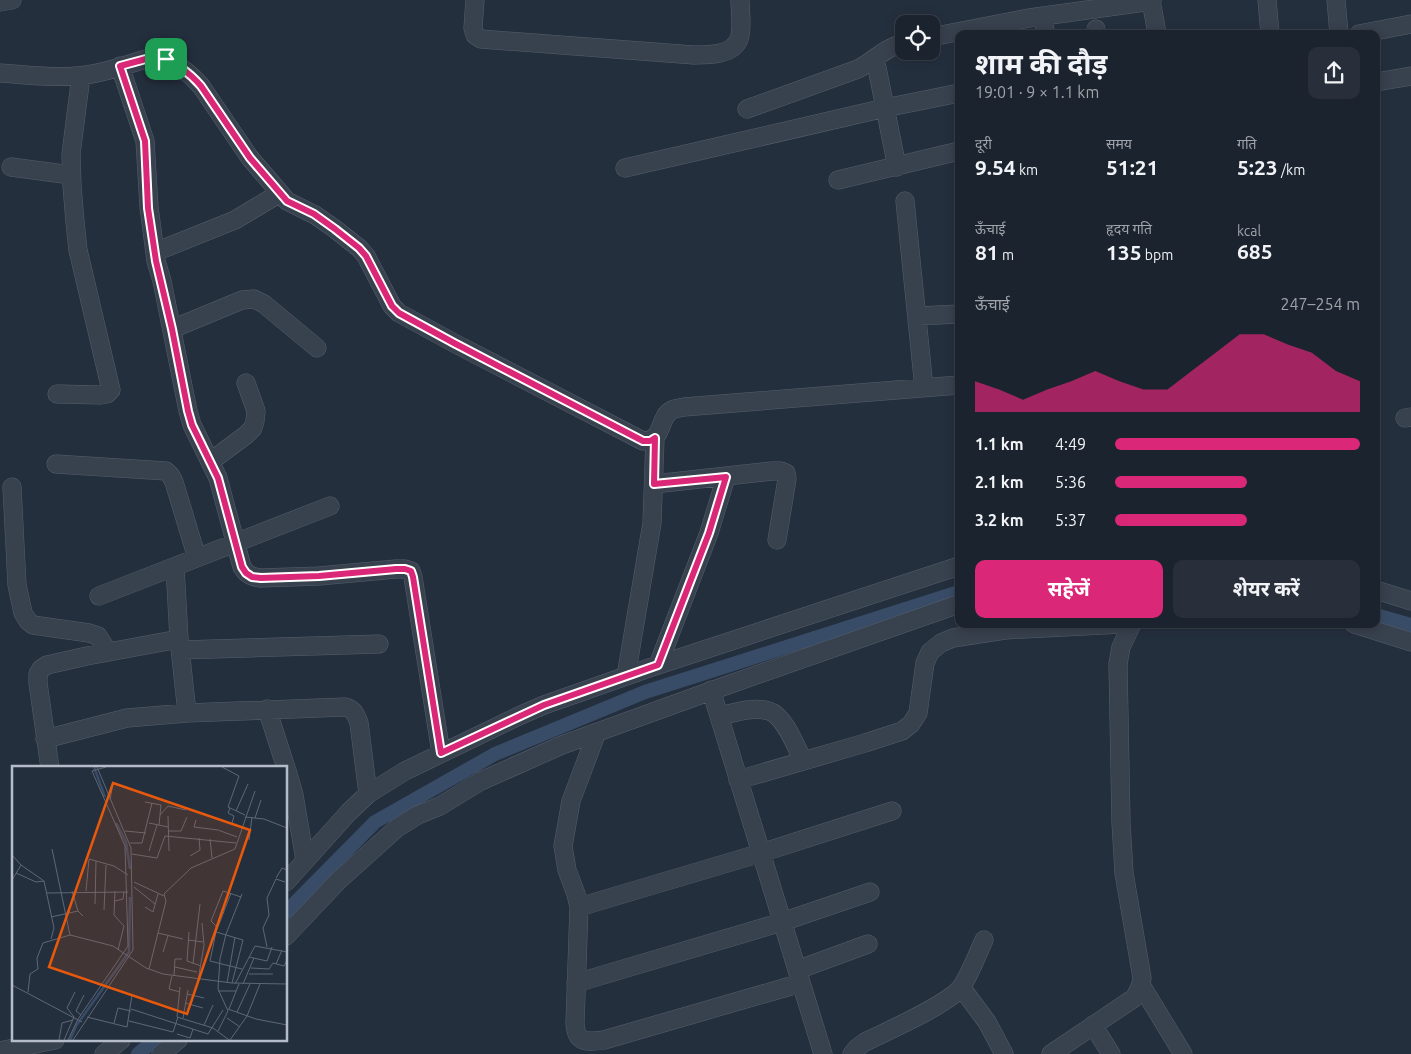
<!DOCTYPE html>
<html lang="hi">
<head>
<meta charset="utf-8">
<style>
	:root { --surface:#1b232e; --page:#282f3a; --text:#f1f3f6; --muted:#a0a4aa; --line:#39404a; --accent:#db2777 }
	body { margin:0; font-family:Ubuntu,"Noto Sans Devanagari",sans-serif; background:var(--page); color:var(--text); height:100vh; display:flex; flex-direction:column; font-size:19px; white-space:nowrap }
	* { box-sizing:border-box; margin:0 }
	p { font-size:16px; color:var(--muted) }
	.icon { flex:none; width:28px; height:28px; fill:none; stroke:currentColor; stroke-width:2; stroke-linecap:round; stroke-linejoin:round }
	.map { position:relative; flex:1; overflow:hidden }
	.drawer { position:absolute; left:955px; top:30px; width:425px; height:598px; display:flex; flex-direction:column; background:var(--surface); border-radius:10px; box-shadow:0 2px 12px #0003,0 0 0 1px var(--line) }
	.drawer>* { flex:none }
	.controls { position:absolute; left:895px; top:15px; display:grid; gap:10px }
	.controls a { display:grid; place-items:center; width:45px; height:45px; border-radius:10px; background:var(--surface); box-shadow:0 2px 12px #0003,0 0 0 1px var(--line); font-size:25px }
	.pin { position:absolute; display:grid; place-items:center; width:42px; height:42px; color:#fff; margin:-21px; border-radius:10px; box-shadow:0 2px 8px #0006 }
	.round { display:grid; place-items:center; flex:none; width:52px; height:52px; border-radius:10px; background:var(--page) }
	.overview { display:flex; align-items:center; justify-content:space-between; height:85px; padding:0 20px }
	h1 { font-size:28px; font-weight:700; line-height:38px }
	.figures { display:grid; grid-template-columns:repeat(3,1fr); gap:8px; height:85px; padding:5px 20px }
	.figures div { display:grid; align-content:center }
	.figures b { font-size:21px; font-weight:700 }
	.figures small { font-size:14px; font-weight:400 }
	.figures p { font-size:14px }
	.chart { height:140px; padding:10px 20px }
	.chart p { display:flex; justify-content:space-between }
	.chart svg { width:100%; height:90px; margin-top:5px; fill:var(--accent); opacity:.7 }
	.button { display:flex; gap:10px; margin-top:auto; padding:10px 20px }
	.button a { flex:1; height:58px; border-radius:10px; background:var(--accent); color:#fff; font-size:20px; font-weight:700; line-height:58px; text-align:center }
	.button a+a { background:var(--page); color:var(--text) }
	ul { padding:0 20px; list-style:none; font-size:16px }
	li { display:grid; grid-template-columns:80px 60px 1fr; align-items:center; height:38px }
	li i { height:12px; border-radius:6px; background:var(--accent) }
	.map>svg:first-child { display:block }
</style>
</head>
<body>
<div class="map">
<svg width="1411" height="1054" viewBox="0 0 1411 1054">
	<rect width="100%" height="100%" fill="#242f3e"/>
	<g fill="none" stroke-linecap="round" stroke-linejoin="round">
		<path stroke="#394c67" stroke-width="14" d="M1376,615l35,10
			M286,912l89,-90 120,-68 150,-62 314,-100
			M138,1054l17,-14"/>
		<defs>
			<path id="minor" d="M475,0l-2,28 2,7 6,4 213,16c15,0 39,0 45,-16 4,-10 1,-28 1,-39
				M1151,0l6,34
				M1267,0l3,34
				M1336,0l3,34
				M0,2l12,-2
				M1044,16l1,18
				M1096,29v5
				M1359,34l52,-10
				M931,37l98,-19 123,-17
				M875,58l22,109
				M120,66l25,75 4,66 7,54 6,20 26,130 4,14 26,53 24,89c5,8 10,10 19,11l58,-2 77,-7h9l6,2 2,6 28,176
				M0,73c32,2 65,7 97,0 20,-4 40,-12 60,-17 19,6 32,16 44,30l49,72 37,43 28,14 20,14 24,19 7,8 26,50 7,7 55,30 189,98c22,0 14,-23 29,-31 3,-2 9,-2 12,-3l275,-22
				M1376,82l35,-6
				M747,109l111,-40c17,-9 26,-21 46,-26
				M11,167l60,8
				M625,168l260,-60 74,-15
				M838,180l121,-29
				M905,201l19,187
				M155,252l80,-32 45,-27
				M917,316l42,-2
				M172,329l70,-29 12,-1 10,5 53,44
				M57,394l44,1 6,-1 4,-4 -33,-140 -3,-28 -3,-36 -1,-32 10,-78
				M1405,418l6,-1
				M211,461l35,-26 7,-7 2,-7 1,-10 -10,-28
				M56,464l110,7 5,5 3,6 23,76
				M654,484l118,-13h9l5,2 1,6 -10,61
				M12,487l5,98 6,28 5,8 5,4 56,8 9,3 10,16
				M175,567l4,72 8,74
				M1376,590l35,11
				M99,596l231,-90
				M1354,624l57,18
				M180,650l199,-6
				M658,665l51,-132 17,-56
				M626,676l26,-153 3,-85
				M711,690l112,364
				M267,709l21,65 6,21 11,65
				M719,716c15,-3 34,-10 50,-5 16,5 27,36 34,50
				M597,732l-26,69 -8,45 4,24 9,24 3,13 -4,116c1,21 12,19 29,17l197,-57
				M45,739l82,-21 60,-5 158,-6c9,2 11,8 14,16l9,71
				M50,768l-12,-85v-9l3,-5 6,-4 40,-9 92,-17
				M738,780l127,-37 37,-12 9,-7 7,-11 7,-50 5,-11 11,-9 12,-5 52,-8 118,-6
				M286,882l63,-70 19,-18 37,-23 116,-56 23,-10 105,-37 310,-102
				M579,907l182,-54 131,-42
				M286,936l52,-55 59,-53 21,-13 22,-9 41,-25 81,-36 160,-58 237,-83
				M797,970l71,-26
				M576,983l206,-61 88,-30
				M1141,985l42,69
				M961,987l26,35 17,32
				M1093,1025l18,29
				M0,1051l55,-11
				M104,1054l17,-14
				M161,1054l17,-14
				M852,1054l5,-6 8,-6c22,-11 85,-38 97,-56 9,-14 15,-31 22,-46
				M1051,1054l83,-56c5,-7 7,-12 8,-20l-18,-105 -3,-50 -3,-159 3,-17 11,-23"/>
		</defs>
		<use href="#minor" stroke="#565f6c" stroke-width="19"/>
		<use href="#minor" stroke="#38414e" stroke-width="18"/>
	</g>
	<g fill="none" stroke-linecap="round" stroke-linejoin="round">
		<defs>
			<path id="route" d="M157,56c18,6 32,16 44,30l49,72 37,43 27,13 21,15 24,19 7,8 26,50 7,7 55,30 189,98h7l5,-3 -1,46 72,-7 -17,56 -51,132 -114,40 -103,48 -28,-176 -2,-6 -6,-2h-9l-77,7 -58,2 -9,-1 -6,-4 -4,-6 -24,-89 -26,-53 -4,-14 -16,-82 -16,-68 -8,-53 -3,-67 -25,-75z"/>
		</defs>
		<use href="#route" stroke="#fff" stroke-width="10"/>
		<use href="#route" stroke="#db2777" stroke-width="6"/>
	</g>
	<g transform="translate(12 766)">
		<rect width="275" height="275" fill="#242f3e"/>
		<path fill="none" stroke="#394c67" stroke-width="2.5" d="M82,1l11,30M104,57l10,19 4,27M58,274l6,-14 53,-74 1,-55"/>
		<path fill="none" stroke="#5e6776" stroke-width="1" d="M210,1l17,9 -11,31 17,8M98,34l3,-17M133,36l16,3 -2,20M218,42l-2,5 6,3 -2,7M224,45l12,-27M148,49l8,-9 18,4M156,50l1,35M233,51l19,2 23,9M243,52l6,-18M184,54l-2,7 24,3 19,7M137,57l19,4M113,65l21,2M156,65h13l6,-14M198,73l2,19M237,74l3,-23M118,77h12l10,-40M40,83l18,86 43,11 33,22 17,6 69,9 55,1M137,85l8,-26M120,88l25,4 8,-22 71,7M0,89l9,10 23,16 10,47 -3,11M178,90l10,-6 -1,-12M4,107l20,9 8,-1M264,112l6,-10 5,2M0,114l9,-15M122,116l30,14M122,121l21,17M60,125l6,20 5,5M74,125l3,-32 25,7 14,9M103,125l-1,24 10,11 -6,24M35,127l81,-1M219,127l-15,39 -6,29 32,8M103,135l8,-2 1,-7M83,138l1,-43M133,141l8,5 5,-18M92,144l2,-45M39,151l27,-6M205,161l-6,-6 12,-30 18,6M177,166l-2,29 14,5M204,166l27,8 -11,43M146,167l25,6M176,174l15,2M255,181l-4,-19 6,-13 -2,-17 9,-19 9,3M151,186l5,-16M237,191l18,4 5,-14M181,198l7,-60M264,198l6,-14M163,201l22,5M239,202l18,1 4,-6 11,3 3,-6M137,203l17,-68 -2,-7 27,-26 44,-19 20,-58M237,208h24M160,210l-3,13 11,3M162,210l1,-17h7M186,215l6,-36 -2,-22M215,217l8,-46M223,218l20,-38 32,6M231,218l11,-26M0,219l70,37M168,221l-3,30 36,11 16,12M206,225h18M16,226l2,-18 8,-5 -1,-11 6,-15 27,-8M175,228l17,4M173,237l18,5M119,243l77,25 15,-24M216,243l28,10 31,6M217,243l10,-25M225,246l13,-28M69,249l-5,-4 8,-16M75,251l40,10 5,-32M171,252l5,-28M215,252l13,9M117,255l44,11 5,-15M102,257l4,-15 13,3M192,259l9,-20M206,265l10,-20 -10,-22 2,-30 6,-25 16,-40M165,268l13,4 3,-9M47,274l3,-17 11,-3M52,274l10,-23 -7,-9 8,-16M56,274l10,-21 50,-73 -3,-100 -33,-75 14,-4M61,274l60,-90 -2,-102 -34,-81M218,274l17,-24 13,-32"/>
		<path fill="#e8590c" fill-opacity="0.15" stroke="#e8590c" stroke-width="2.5" d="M101,17l137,47 -63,184 -138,-47z"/>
		<rect width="275" height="275" fill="none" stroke="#b4bcc9" stroke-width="2.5"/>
	</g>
</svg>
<div class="controls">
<a><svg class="icon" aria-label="locate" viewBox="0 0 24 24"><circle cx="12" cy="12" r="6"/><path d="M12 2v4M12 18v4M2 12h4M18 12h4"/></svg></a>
</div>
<div class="pin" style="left:166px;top:59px;background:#1e9e55"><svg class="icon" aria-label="arrive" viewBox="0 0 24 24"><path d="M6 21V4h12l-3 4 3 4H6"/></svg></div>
<section class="drawer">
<div class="overview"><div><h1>शाम की दौड़</h1><p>19:01 · 9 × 1.1 km</p></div><a class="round"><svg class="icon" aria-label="share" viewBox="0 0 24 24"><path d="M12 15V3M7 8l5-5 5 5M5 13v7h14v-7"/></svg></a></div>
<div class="figures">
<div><p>दूरी</p><b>9.54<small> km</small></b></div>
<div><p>समय</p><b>51:21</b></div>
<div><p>गति</p><b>5:23<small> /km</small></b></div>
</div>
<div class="figures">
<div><p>ऊँचाई</p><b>81<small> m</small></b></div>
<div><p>हृदय गति</p><b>135<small> bpm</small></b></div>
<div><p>kcal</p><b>685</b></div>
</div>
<div class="chart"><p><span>ऊँचाई</span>247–254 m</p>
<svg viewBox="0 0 160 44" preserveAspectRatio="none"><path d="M0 44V29L10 33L20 38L30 33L40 29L50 24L60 29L70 33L80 33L90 24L100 15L110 6L120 6L130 11L140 15L150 24L160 29V44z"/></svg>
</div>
<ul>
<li><b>1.1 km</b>4:49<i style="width:100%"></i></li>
<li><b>2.1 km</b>5:36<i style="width:54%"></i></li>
<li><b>3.2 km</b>5:37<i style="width:54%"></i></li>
</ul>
<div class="button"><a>सहेजें</a><a>शेयर करें</a></div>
</section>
</div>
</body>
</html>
